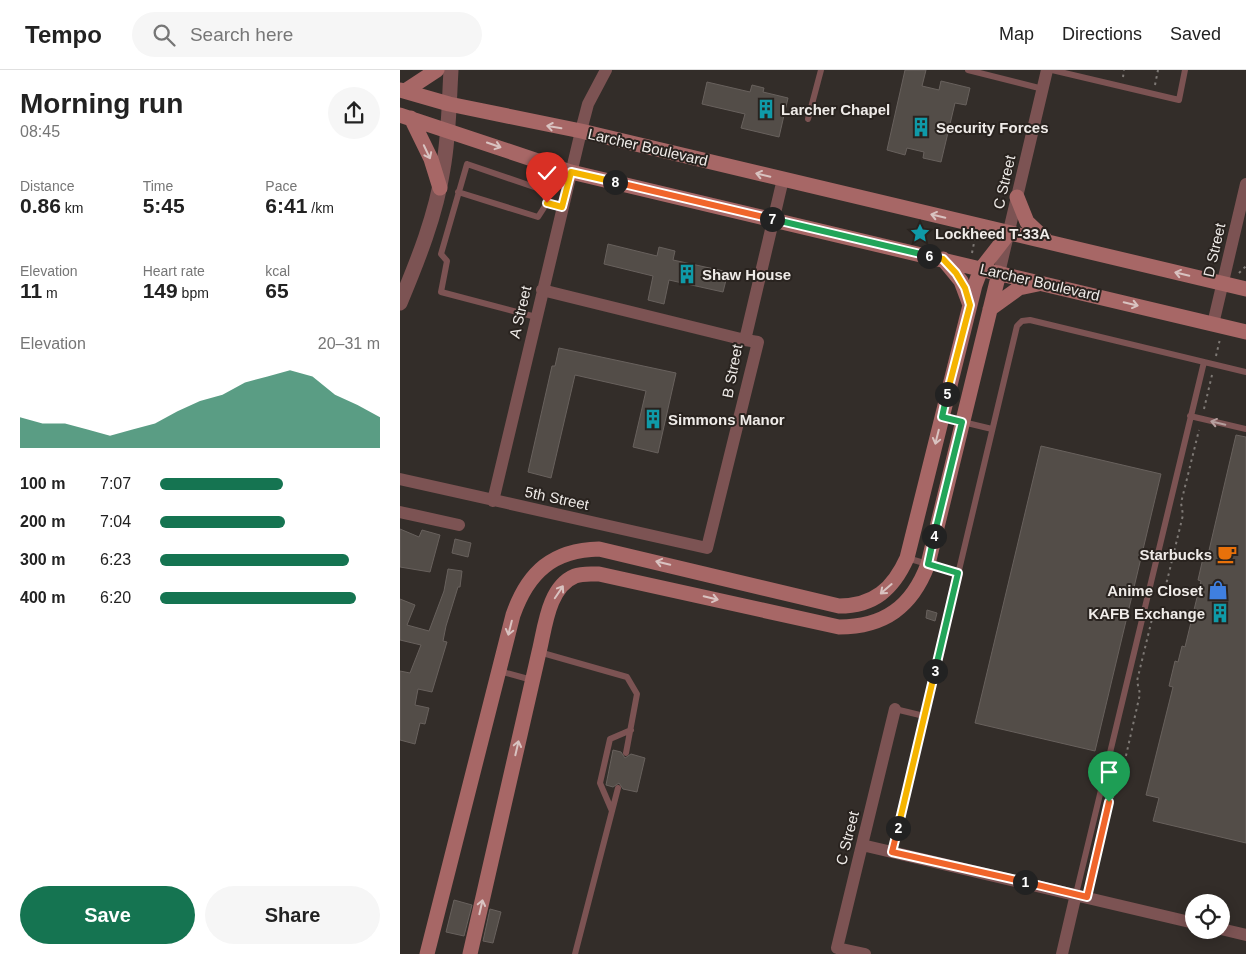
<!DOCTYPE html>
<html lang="en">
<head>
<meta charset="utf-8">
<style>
	:root { --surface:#fff; --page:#f6f6f6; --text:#222; --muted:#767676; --line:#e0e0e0; --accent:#157451 }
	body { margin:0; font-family:Arial,sans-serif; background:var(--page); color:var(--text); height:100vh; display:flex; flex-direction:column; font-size:19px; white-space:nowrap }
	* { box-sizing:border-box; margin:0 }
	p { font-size:16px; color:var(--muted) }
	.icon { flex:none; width:28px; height:28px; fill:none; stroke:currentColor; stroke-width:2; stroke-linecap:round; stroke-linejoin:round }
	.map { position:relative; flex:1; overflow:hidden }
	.side { display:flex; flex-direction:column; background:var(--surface); width:400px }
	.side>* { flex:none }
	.controls { position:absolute; left:785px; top:824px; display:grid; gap:10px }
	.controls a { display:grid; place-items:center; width:45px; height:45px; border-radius:50%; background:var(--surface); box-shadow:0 2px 12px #0003; font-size:25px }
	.pin { position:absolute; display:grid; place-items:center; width:42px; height:42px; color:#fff; margin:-51px -21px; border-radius:50% 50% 50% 0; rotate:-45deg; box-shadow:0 0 5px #0007 }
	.pin .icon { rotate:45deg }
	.km { position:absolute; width:25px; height:25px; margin:-12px; border-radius:50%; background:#222; color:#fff; font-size:14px; line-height:25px; text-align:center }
	.round { display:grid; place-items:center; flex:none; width:52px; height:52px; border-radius:26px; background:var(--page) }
	.summary { display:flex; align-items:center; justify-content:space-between; height:85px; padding:0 20px }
	h1 { font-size:28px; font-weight:800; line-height:38px }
	.figures { display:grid; grid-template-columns:repeat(3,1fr); gap:8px; height:85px; padding:5px 20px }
	.figures div { display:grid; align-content:center }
	.figures b { font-size:21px; font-weight:800 }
	.figures small { font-size:14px; font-weight:400 }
	.figures p { font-size:14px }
	.chart { height:140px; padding:10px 20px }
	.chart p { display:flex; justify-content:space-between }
	.chart svg { width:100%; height:90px; margin-top:5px; fill:var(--accent); opacity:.7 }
	.action { display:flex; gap:10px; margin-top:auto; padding:10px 20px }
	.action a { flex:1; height:58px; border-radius:30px; background:var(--accent); color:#fff; font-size:20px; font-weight:800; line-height:58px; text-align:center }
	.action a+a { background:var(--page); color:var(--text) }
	ul { padding:0 20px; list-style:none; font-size:16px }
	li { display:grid; grid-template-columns:80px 60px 1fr; align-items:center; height:38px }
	li i { height:12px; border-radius:6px; background:var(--accent) }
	header { display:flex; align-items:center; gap:30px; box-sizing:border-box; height:70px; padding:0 25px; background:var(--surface); border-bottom:1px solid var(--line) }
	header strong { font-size:24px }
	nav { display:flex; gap:28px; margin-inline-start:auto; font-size:18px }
	.search { width:350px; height:45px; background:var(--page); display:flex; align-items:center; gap:12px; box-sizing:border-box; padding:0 18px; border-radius:28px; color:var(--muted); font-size:19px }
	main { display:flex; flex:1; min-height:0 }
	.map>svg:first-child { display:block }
</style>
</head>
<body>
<header>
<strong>Tempo</strong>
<div class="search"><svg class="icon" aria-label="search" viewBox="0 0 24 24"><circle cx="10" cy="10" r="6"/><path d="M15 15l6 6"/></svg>Search here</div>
<nav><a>Map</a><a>Directions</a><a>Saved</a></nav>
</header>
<main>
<section class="side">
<div class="summary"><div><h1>Morning run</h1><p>08:45</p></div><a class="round"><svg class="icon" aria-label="share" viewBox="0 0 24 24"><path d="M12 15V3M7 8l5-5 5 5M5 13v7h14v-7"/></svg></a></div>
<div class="figures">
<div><p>Distance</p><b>0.86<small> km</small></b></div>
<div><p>Time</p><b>5:45</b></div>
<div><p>Pace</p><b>6:41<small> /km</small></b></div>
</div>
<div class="figures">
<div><p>Elevation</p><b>11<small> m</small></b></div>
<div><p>Heart rate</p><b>149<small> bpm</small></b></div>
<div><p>kcal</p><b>65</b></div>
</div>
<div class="chart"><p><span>Elevation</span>20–31 m</p>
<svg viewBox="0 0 160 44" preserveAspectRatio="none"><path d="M0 44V29L10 32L20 32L30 35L40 38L50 35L60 32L70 26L80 21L90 18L100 12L110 9L120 6L130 9L140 18L150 23L160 29V44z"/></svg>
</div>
<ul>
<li><b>100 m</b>7:07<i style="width:56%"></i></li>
<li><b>200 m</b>7:04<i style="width:57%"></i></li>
<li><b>300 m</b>6:23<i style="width:86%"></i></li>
<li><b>400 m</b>6:20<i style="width:89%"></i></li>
</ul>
<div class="action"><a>Save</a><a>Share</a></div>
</section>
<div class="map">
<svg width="846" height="884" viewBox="0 0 846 884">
	<rect width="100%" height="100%" fill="#332d29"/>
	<path fill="#534d48" stroke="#68615d" d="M505,0h21l-4,16 17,4 2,-9 29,7 -4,17 -11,-2 -14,59 -18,-4 1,-6 -17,-4 -2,7 -18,-5z
		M307,12l43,10 2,-7 12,3 -1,4 25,6 -9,39 -38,-9 4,-14 -43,-10z
		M208,174l49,12 2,-9 16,4 -2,9 55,12 -5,20 -54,-12 -5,24 -16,-4 5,-24 -49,-12z
		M159,278l117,25 -18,80 -25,-6 13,-56 -71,-16 -24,103 -23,-6 24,-106h3z
		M836,365l10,2v406l-93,-22 6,-23 -13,-3 27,-108 -4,-1 6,-25 3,1 4,-16 3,1 16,-66 -3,-1 5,-22 4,1z
		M641,376l120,28 -66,277 -120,-28z
		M0,459l19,8 3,-7 18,5 -10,37 -30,-5z
		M55,469l16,4 -3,14 -16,-4z
		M48,499l14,2 -2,16h-2l-12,39 -3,15 4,1 -15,50 -14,-3 -3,16 14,3 -4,16 -5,-1 -5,21 -15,-4v-69l10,2 11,-28 -21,-5v-41l15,6 -8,20 22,6 15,-40z
		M527,540l10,3 -2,8 -9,-3z
		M213,680l8,2 4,6 6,-4 14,4 -8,34 -14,-3 -4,-6 -6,4 -7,-2z
		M54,830l18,5 -8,31 -18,-4z
		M90,839l11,3 -8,31 -10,-2z"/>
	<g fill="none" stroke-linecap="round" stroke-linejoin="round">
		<path stroke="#7e7975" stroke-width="2" stroke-dasharray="2.5 4" stroke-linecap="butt" d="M723,7l1,-7
			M755,15l3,-15
			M572,183l3,-15
			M839,203l7,-7
			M816,286l4,-17
			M804,339l8,-34
			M758,522l9,-11 16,-66 -2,-12 18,-73
			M689,816l20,-84 9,-11 22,-97 -3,-13 15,-62"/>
		<path stroke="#7c5353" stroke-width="6" d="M568,0l75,19
			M652,0l127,30 6,-30
			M408,49l13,-49
			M58,122l80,25 9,-14
			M136,247l-95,-25 6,-31 -6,-7 26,-90 76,26 4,13 15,4
			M790,346l56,13
			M542,347l50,12
			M507,488l51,15
			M139,582l88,25 10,17 -11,59
			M99,601l33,9
			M495,639l29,7
			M212,741l-12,-28 10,-44 21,-9
			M492,782l125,-526 5,-5 8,-1 216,52
			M676,824l128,-532
			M175,884l43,-166"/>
		<path stroke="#7c5353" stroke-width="12" d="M599,203l48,-203
			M142,220l203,50
			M813,254l33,-140
			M0,409l307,69 51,-206 -13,-2 38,-161
			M93,431l90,-378 5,-19 18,-34
			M0,442l59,13
			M462,775l332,78
			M821,859l25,6
			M465,884l-28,-6 58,-239
			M662,884l14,-60"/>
		<path stroke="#7c5353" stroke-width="15" d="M0,233c18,-43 36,-88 43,-134 6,-33 6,-66 8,-99"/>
		<path stroke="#a76766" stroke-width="15" d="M0,20l49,14 132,27 665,158
			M5,21l32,-21
			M0,45l171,57 675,160
			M11,48l20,41 9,29
			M617,127l10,25 18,17
			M543,189l18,22 9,24
			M590,239l29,-21 19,-4
			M27,884l86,-339c15,-43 40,-65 86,-66l240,57c35,0 54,-17 68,-48l68,-273 6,-16 28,-36
			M70,884l69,-302c6,-24 9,-65 36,-76 7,-3 16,-2 24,-2l240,53c45,0 73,-20 89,-63l71,-291"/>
	</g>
	<defs><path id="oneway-shaft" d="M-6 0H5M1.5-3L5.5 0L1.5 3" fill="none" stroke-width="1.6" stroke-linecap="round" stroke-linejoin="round" transform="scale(1.25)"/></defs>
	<g stroke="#d9c3c1">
		<use href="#oneway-shaft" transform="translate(154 57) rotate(-171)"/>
		<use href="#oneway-shaft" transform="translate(94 75) rotate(19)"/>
		<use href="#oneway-shaft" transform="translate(27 82) rotate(65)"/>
		<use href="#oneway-shaft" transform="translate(363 105) rotate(-167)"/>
		<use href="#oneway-shaft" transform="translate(538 146) rotate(-167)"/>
		<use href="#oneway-shaft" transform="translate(782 204) rotate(-167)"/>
		<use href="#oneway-shaft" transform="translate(731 234) rotate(13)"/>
		<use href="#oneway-shaft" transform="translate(537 367) rotate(104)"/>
		<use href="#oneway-shaft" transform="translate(263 493) rotate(-166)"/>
		<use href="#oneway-shaft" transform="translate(486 519) rotate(139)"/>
		<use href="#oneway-shaft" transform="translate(159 522) rotate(-56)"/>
		<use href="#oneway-shaft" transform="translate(311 528) rotate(13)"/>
		<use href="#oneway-shaft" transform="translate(110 558) rotate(104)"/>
		<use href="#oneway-shaft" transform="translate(117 678) rotate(-77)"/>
		<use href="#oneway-shaft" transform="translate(81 837) rotate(-77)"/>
	</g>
	<use stroke="#b69f9e" href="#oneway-shaft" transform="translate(818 353) rotate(-167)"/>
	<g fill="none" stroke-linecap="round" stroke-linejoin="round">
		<defs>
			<path id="split-1" d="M625,812l62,15 22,-95"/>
			<path id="split-2" d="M498,758l-6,24 133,30"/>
			<path id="split-3" d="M498,758l37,-157"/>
			<path id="split-4" d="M534,466l-6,28 30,9 -23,98"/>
			<path id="split-5" d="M534,466l28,-114 -20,-5 5,-23"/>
			<path id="split-6" d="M529,186l14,3 13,14 9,15 5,17 -23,89"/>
			<path id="split-7" d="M372,149l157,37"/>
			<path id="split-8" d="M215,112l157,37"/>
			<path id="split-9" d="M147,133l15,4 9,-35 44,10"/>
		</defs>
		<use href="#split-1" stroke="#fff" stroke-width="10"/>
		<use href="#split-2" stroke="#fff" stroke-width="10"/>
		<use href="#split-3" stroke="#fff" stroke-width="10"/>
		<use href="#split-4" stroke="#fff" stroke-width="10"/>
		<use href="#split-5" stroke="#fff" stroke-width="10"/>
		<use href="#split-6" stroke="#fff" stroke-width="10"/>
		<use href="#split-7" stroke="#fff" stroke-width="10"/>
		<use href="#split-8" stroke="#fff" stroke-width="10"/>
		<use href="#split-9" stroke="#fff" stroke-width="10"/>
		<use href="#split-1" stroke="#f0652b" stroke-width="6"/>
		<use href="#split-2" stroke="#f0652b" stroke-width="6"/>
		<use href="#split-3" stroke="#f5b400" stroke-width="6"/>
		<use href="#split-4" stroke="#22a559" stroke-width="6"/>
		<use href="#split-5" stroke="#22a559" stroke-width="6"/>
		<use href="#split-6" stroke="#f5b400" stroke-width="6"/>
		<use href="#split-7" stroke="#22a559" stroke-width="6"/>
		<use href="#split-8" stroke="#f0652b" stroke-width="6"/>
		<use href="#split-9" stroke="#f5b400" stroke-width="6"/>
	</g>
	<defs>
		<symbol id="building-bare" viewBox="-9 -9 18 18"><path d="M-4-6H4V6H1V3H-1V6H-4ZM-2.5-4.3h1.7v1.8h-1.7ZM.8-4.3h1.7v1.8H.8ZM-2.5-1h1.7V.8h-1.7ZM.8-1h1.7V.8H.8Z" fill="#0f9aa8" stroke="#29231f" stroke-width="2.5" paint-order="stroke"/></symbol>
		<symbol id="sight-bare" viewBox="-9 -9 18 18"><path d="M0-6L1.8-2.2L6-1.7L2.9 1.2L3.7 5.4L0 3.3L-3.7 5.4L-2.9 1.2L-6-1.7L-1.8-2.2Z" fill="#0f9aa8" stroke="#29231f" stroke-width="2.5" paint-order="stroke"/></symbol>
		<symbol id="cafe-bare" viewBox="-9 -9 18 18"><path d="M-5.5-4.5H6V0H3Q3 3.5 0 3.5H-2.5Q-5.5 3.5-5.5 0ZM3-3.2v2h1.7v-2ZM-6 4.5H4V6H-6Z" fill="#e8710a" stroke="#29231f" stroke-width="2.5" paint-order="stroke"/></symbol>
		<symbol id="shop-bare" viewBox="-9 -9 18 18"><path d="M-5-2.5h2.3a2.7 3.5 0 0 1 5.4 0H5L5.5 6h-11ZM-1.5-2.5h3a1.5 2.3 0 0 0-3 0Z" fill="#3f7fe0" stroke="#29231f" stroke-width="2.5" paint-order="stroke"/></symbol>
	</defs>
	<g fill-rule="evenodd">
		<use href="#building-bare" x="352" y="25" width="28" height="28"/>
		<use href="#building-bare" x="507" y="43" width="28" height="28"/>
		<use href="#sight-bare" x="506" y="149" width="28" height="28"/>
		<use href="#building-bare" x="273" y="190" width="28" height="28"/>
		<use href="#building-bare" x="239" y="335" width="28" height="28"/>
		<use href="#cafe-bare" x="813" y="470" width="28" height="28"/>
		<use href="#shop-bare" x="804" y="506" width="28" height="28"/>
		<use href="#building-bare" x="806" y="529" width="28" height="28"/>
	</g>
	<g text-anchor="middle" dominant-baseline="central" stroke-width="4" stroke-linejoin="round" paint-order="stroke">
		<g font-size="15" font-weight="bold" fill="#efebe8" stroke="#29231f" text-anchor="start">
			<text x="381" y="39">Larcher Chapel</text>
			<text x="536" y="57">Security Forces</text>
			<text x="535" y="163">Lockheed T-33A</text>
			<text x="302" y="204">Shaw House</text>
			<text x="268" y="349">Simmons Manor</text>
			<text x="812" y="484" text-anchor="end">Starbucks</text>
			<text x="803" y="520" text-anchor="end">Anime Closet</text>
			<text x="805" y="543" text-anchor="end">KAFB Exchange</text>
		</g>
		<g font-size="15" fill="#efebe8" stroke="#29231f">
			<text transform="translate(248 77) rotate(13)">Larcher Boulevard</text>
			<text transform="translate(604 112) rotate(-77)">C Street</text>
			<text transform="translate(814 180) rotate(-77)">D Street</text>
			<text transform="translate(640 212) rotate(13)">Larcher Boulevard</text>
			<text transform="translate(120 242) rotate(-77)">A Street</text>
			<text transform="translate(332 301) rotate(-79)">B Street</text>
			<text transform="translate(157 428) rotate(12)">5th Street</text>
			<text transform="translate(447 768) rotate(-76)">C Street</text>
		</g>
	</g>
</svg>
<div class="controls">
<a><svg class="icon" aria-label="locate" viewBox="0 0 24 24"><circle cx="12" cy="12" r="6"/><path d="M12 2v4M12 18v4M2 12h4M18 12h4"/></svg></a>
</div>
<div class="pin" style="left:709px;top:732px;background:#1e9e55"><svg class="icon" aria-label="arrive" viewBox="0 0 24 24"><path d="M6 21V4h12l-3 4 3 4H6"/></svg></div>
<div class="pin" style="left:147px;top:133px;background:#d93025"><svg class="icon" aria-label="check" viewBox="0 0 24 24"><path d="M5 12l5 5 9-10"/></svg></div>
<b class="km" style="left:625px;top:812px">1</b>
<b class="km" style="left:498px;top:758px">2</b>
<b class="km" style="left:535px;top:601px">3</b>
<b class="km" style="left:534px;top:466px">4</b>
<b class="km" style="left:547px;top:324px">5</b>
<b class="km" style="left:529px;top:186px">6</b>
<b class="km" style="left:372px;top:149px">7</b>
<b class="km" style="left:215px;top:112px">8</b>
</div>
</main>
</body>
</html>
